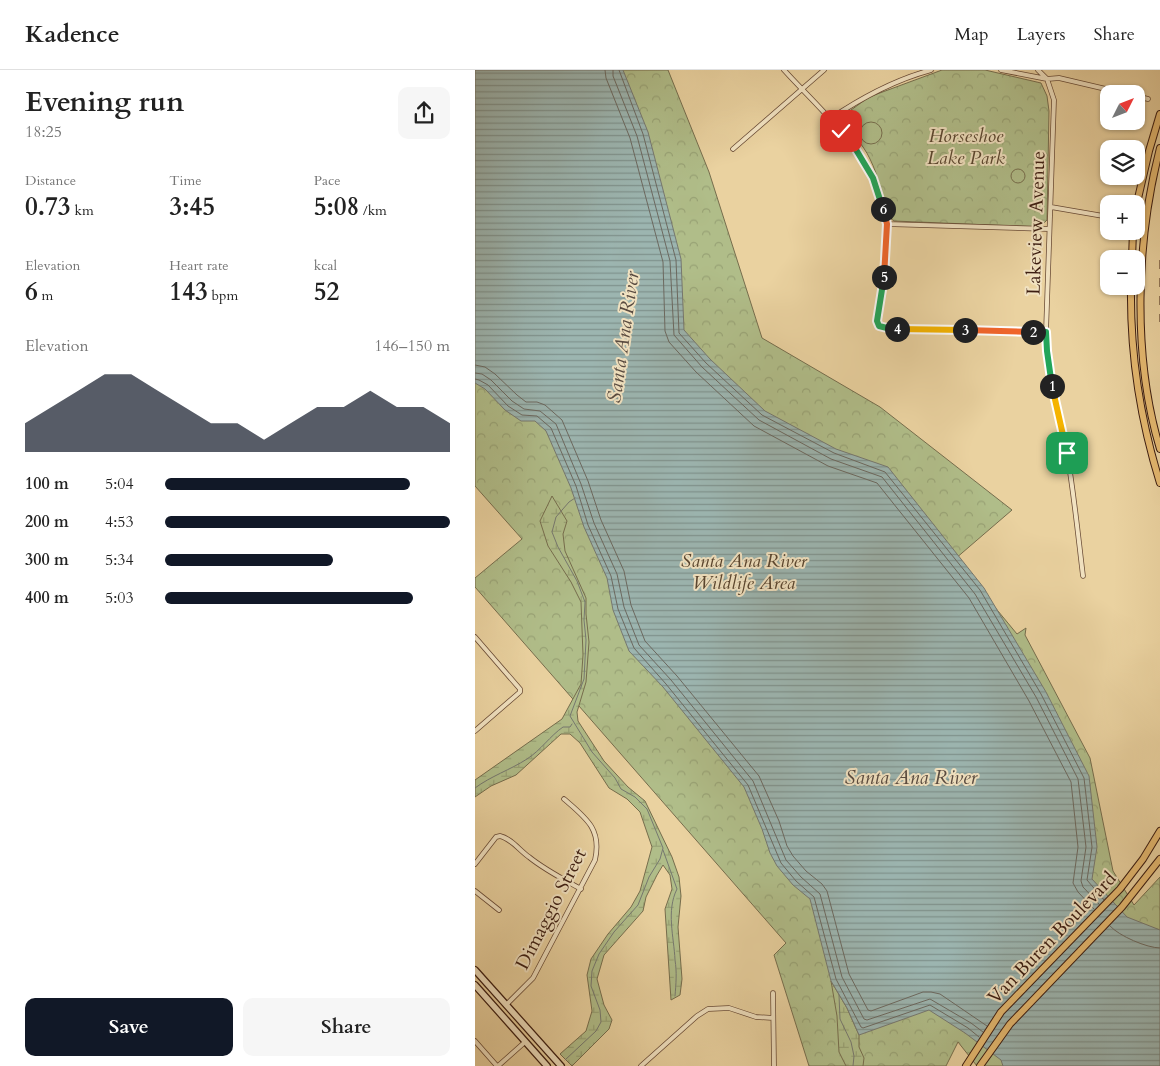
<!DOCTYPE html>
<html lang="en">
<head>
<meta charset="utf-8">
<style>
	:root { --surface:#fff; --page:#f6f6f6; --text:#222; --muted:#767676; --line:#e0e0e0; --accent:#111827 }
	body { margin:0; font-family:Cardo,serif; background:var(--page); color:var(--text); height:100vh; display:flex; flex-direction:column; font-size:19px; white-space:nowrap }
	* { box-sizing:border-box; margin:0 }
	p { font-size:16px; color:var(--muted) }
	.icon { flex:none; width:28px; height:28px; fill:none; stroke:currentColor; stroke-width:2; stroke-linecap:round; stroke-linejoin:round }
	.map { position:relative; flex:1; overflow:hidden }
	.panel { display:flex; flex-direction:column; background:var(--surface); width:475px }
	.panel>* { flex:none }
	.needle { width:32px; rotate:48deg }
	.buttons { position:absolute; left:625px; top:15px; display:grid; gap:10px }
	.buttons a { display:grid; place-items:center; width:45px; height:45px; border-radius:10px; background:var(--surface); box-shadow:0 1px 4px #0004; font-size:25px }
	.pin { position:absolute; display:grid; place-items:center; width:42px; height:42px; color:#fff; margin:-21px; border-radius:10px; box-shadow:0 2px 8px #0006 }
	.km { position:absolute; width:25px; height:25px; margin:-12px; border-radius:50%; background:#222; color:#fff; font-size:14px; line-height:25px; text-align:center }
	.round { display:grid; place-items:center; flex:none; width:52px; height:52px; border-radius:10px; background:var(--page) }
	.overview { display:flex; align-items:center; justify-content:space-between; height:85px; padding:0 25px }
	h1 { font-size:28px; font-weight:700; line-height:38px }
	.stats { display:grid; grid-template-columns:repeat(3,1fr); gap:8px; height:85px; padding:5px 25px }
	.stats div { display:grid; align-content:center }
	.stats b { font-size:25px; font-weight:700 }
	.stats small { font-size:14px; font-weight:400 }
	.stats p { font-size:14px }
	.chart { height:140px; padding:10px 25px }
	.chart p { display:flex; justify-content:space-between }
	.chart svg { width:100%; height:90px; margin-top:5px; fill:var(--accent); opacity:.7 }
	.action { display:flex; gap:10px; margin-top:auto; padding:10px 25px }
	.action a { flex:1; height:58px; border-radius:10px; background:var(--accent); color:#fff; font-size:20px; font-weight:700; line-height:58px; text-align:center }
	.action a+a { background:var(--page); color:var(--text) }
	ul { padding:0 25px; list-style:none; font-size:16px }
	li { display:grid; grid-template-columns:80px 60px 1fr; align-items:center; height:38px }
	li i { height:12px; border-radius:6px; background:var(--accent) }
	header { display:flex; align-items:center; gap:30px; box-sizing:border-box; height:70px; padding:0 25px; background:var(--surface); border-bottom:1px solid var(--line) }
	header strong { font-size:24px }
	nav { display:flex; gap:28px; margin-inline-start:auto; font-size:18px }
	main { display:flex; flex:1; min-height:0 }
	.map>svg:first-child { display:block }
</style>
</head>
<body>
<header>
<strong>Kadence</strong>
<nav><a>Map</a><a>Layers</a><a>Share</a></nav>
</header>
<main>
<section class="panel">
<div class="overview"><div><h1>Evening run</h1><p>18:25</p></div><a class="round"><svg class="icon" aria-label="share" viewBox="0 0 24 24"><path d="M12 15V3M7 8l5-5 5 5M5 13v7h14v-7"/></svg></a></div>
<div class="stats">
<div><p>Distance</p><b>0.73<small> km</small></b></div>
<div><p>Time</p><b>3:45</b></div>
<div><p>Pace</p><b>5:08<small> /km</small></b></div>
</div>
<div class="stats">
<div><p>Elevation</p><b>6<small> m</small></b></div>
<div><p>Heart rate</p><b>143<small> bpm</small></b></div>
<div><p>kcal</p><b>52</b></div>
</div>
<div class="chart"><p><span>Elevation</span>146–150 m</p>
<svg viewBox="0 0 160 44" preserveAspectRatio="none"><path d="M0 44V30L10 22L20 14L30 6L40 6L50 14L60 22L70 30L80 30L90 38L100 30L110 22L120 22L130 14L140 22L150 22L160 30V44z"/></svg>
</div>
<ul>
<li><b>100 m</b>5:04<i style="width:86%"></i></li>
<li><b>200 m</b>4:53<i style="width:100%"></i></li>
<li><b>300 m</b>5:34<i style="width:59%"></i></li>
<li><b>400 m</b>5:03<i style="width:87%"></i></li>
</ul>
<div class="action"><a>Save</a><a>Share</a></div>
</section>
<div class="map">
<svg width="685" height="996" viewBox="0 0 685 996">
	<defs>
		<pattern id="forest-crowns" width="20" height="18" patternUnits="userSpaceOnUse" patternTransform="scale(1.25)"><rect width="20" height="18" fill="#b0bd89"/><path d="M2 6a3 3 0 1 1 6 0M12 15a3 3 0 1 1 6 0" fill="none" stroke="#98a275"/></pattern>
		<pattern id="wetland-marsh" width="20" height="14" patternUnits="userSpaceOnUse" patternTransform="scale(1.25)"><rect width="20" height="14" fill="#b0bd89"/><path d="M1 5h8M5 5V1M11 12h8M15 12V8" fill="none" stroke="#98a275"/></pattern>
		<pattern id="water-rules" width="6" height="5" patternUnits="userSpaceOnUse" patternTransform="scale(1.25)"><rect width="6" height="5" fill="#9cb5b0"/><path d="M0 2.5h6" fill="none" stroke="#80938e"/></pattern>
	</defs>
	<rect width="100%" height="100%" fill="#ead2a0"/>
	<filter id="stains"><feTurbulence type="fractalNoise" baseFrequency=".004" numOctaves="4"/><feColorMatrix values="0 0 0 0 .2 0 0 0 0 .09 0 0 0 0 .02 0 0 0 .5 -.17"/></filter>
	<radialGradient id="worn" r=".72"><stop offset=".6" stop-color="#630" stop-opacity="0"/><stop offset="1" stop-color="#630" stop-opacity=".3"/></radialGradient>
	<path fill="url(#forest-crowns)" stroke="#766d4d" d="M0,0h193l41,102 53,166 118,69 132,103 -57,49 62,75 9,-6 -1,7 65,123 23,113 21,34 26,-28v189h-183l-19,-24 -12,24h-137l-35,-111 12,-12 -311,-356v-9l47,-39 -47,-53z
		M467,0h43l56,13 6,13 2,15 -2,109 -7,7 -146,-6 -8,-6c-4,-19 -7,-38 -16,-56 -7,-15 -20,-28 -30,-41l29,-21z"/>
	<path fill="url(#wetland-marsh)" stroke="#766d4d" d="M77,426l15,25 -4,13 2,17 21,47v16l3,28 -3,40 -9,30 1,9 26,40 24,26 17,14 27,56 7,20 2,19 -3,31 4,52 -2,16 -9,5 -6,-91 7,-20 -2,-14 -7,-10 -6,10 -11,22 -3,14 -39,44 -7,24 7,26 8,15 -3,9 -37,37 -12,-12 26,-23 6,-20 -5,-36 4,-16 17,-25 23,-27 9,-16 12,-44 -12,-35 -13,-13 -18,-11 -29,-45 -10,-9h-9l-45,41 -25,11 -16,11v-17l87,-61 19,-35 2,-29 -2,-53 -10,-20 -23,-36 -8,-25z
		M356,911l16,27 12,27v12l5,11 -1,8h-17l-7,-14 -2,-36z"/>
	<path fill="#b0bd89" stroke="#766d4d" d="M385 63a11 11 0 1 1 22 0a11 11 0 1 1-22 0Z
		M536 106a7 7 0 1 1 14 0a7 7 0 1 1-14 0Z"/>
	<path fill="url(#water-rules)" stroke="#767870" d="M0,0h148l25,62 33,127 3,71 26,29 55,52 71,38 52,18 96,121 62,104 43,84 8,71 -5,32 35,38 33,13v136h-157l-2,-6 -36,-27 -36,-23 -70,25 -12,-27 -16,-27 -21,-82 -17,-14 -16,-19 -7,-13 -8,-24 -18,-42 -81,-100 -34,-36 -16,-41 -6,-32 -23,-51 -13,-39 -25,-57 -11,-10h-14l-16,-11 -20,-21 -10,-6z"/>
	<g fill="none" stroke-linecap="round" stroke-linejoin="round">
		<path stroke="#6c6960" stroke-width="1" d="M130,0l1,8 24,60 33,124 2,69 4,11 27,30 58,54 74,40 49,17 92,115 60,103 42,81 7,65 -5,36 5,9 16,17
			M138,0v6l24,60 33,125 4,74 28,32 57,53 72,39 51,18 93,117 61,103 42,82 8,68 -5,34 2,6 16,17
			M144,0l24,64 33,126 3,73 27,30 56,52 72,38 51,19 95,118 61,104 43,84 8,69 -5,33 17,20
			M0,295l10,2 10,7 22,21 9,7h11l8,3 17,15 26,61 13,39 23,51 7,34 14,36 32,35 82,100 20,45 8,25 6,10 13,15 16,13 5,7 22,83 19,36 3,1 52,-19h8l9,2 47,32
			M0,303l7,1 9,6 21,21 12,8 16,2 16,13 25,60 13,39 23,51 7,33 15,38 32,35 82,101 33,79 15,17 19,17 22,83 22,42 3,1 63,-21 41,24 12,9
			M0,309l4,1 9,5 20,21 14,9 15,1 14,12 25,58 12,39 23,51 7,33 16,39 32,36 82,101 33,78 15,18 18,16 22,82 25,48 2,1 67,-23 38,23 11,9
			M635,856c9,10 37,22 50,22"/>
		<path stroke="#767870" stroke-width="1" d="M0,718c16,-12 35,-18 52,-29 14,-9 23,-23 36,-32h7l2,-3
			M188,780l14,39c-11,22 -3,48 -2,71 2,12 1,24 0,36
			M364,925l1,24 11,23 3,14 -1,10
			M90,990l31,-29 5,-9 -1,-12 -9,-24 1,-15 7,-17 15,-22 24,-27 11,-28 11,-18 3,-11 -16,-39 -12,-12 -14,-8 -6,-11 -23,-26 -22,-36 14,-37 2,-39 -2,-20 1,-18 -8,-21 -19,-34 -6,-15 4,-15 13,-15 6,-4"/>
		<defs>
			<path id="minor" d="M309,0c38,42 82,77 97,134 2,7 5,15 5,22 2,32 -5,64 -9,95l2,5 8,2 159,4
				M526,0l46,9 12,-1 68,16
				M563,0l9,9 7,21 -8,232c2,42 15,80 21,121 7,41 11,82 16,123
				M661,26l12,3
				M355,49c31,-21 64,-39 101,-49
				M258,79l91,-79
				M576,137l58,10
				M412,154l162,5
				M0,567l45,52v3l-45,39
				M0,794l21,-27 4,-1c12,3 19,14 29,21 16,13 34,22 52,32
				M0,821l24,19
				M298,923l1,73
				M31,935l27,-27 62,-118c7,-31 -9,-42 -31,-61
				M0,971l22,25
				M23,996l27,-24
				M166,996l56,-50 11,-7 21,-1 27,9 17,1"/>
			<path id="secondary" d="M0,900l86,96
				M0,915l72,81"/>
			<path id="primary" d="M685,78c-24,93 -28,208 0,301
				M661,137l13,-56 11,-37
				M661,149l8,9
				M657,189l1,-28
				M656,216c-1,67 9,133 29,197
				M491,996l35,-54 119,-123 23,-30 17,-28
				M505,996l30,-42 112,-117 38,-48"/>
		</defs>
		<use href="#minor" stroke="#684a35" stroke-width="5.5"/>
		<use href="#secondary" stroke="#3c1d11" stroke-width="8"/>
		<use href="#primary" stroke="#3c1d11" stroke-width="8"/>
		<use href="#minor" stroke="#f1e2c1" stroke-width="4"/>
		<use href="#secondary" stroke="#f1e2c1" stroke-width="5.5"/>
		<use href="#primary" stroke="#e5b970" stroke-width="6"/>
		<path stroke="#3c1d11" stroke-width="1" stroke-dasharray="9 9" stroke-linecap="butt" d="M685,190v62"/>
	</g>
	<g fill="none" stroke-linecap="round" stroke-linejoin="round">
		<defs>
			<path id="split-1" d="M577,316l15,67"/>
			<path id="split-2" d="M558,262h13l1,19 5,35"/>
			<path id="split-3" d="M490,260l68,2"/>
			<path id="split-4" d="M422,259l68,1"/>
			<path id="split-5" d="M409,207l-7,44 2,5 8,2 10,1"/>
			<path id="split-6" d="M408,139l4,15 -3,53"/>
			<path id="split-7" d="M380,78l18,30 10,31"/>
			<path id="split-8" d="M366,61l14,17"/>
		</defs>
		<use href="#split-1" stroke="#fff" stroke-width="10"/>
		<use href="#split-2" stroke="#fff" stroke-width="10"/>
		<use href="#split-3" stroke="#fff" stroke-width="10"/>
		<use href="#split-4" stroke="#fff" stroke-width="10"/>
		<use href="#split-5" stroke="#fff" stroke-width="10"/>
		<use href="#split-6" stroke="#fff" stroke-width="10"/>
		<use href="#split-7" stroke="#fff" stroke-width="10"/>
		<use href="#split-8" stroke="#fff" stroke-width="10"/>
		<use href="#split-1" stroke="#f5b400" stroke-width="6"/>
		<use href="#split-2" stroke="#22a559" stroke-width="6"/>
		<use href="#split-3" stroke="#f0652b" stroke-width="6"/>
		<use href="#split-4" stroke="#f5b400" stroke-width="6"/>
		<use href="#split-5" stroke="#22a559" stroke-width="6"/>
		<use href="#split-6" stroke="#f0652b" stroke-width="6"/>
		<use href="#split-7" stroke="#22a559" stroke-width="6"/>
		<use href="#split-8" stroke="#f5b400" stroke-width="6"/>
	</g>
	<g text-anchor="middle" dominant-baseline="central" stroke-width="4" stroke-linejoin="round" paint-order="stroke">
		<g font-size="19" font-style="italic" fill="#59452f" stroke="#f1e2c1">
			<text x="491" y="66">Horseshoe<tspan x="491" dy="22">Lake Park</tspan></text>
			<text x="269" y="491">Santa Ana River<tspan x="269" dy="22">Wildlife Area</tspan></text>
		</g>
		<g font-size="19" fill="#3c1d11" stroke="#f1e2c1">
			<text transform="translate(561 153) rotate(-88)">Lakeview Avenue</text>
			<text transform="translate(76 839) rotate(-63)">Dimaggio Street</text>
			<text transform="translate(577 868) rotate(-46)">Van Buren Boulevard</text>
		</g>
		<g font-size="20" font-style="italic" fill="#594b41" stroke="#f1e2c1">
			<text transform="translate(148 267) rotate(-82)">Santa Ana River</text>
			<text x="436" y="707">Santa Ana River</text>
		</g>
	</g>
	<rect width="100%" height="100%" filter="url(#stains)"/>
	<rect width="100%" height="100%" fill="url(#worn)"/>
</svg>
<div class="buttons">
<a><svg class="needle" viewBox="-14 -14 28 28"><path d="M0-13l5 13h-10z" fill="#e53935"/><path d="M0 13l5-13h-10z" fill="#767676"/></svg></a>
<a><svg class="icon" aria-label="layers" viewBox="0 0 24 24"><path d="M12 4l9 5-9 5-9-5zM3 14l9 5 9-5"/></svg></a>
<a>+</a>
<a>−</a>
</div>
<div class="pin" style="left:592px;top:383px;background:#1e9e55"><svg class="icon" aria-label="arrive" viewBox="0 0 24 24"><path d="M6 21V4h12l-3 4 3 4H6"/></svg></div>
<div class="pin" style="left:366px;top:61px;background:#d93025"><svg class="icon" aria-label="check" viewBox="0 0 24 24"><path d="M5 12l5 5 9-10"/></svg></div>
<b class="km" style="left:577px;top:316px">1</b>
<b class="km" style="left:558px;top:262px">2</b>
<b class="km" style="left:490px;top:260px">3</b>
<b class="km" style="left:422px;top:259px">4</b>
<b class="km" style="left:409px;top:207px">5</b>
<b class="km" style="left:408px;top:139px">6</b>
</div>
</main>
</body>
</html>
